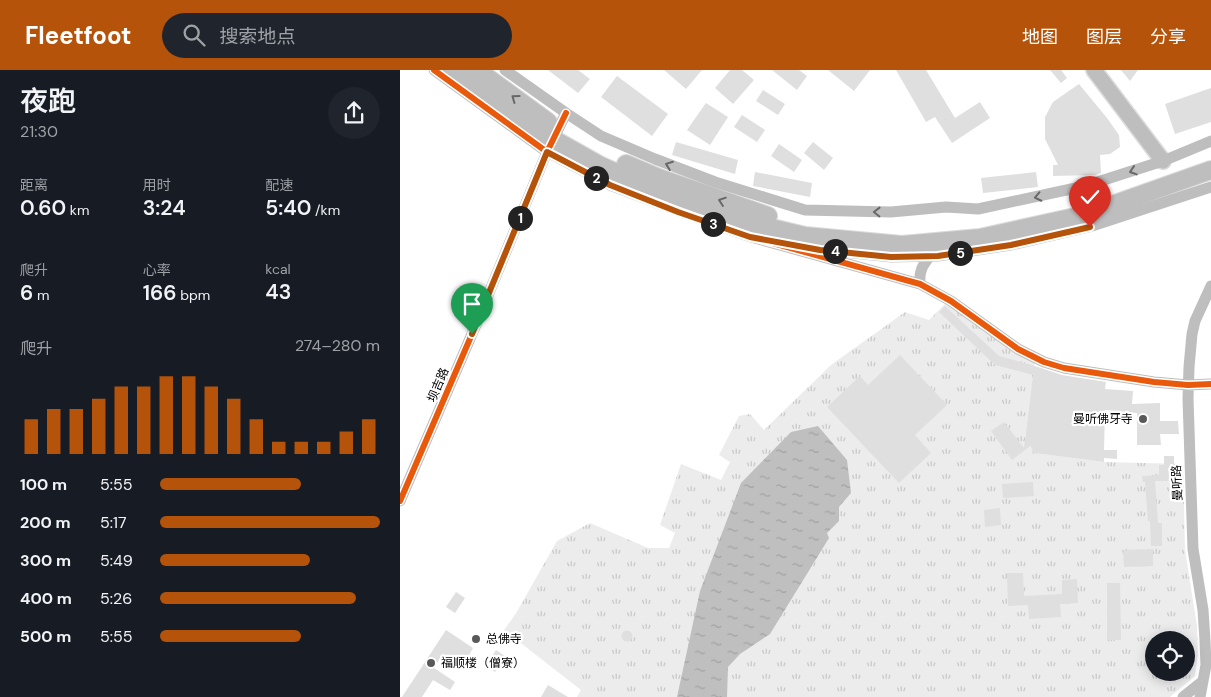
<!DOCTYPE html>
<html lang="zh">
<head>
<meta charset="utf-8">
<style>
	:root { --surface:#171b24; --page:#20242c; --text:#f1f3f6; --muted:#9ea1a6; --accent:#b45309 }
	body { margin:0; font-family:"DM Sans","Noto Sans SC",sans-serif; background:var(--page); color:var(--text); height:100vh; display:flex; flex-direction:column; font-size:19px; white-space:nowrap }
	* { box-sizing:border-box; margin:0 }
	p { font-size:16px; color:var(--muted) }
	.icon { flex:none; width:28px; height:28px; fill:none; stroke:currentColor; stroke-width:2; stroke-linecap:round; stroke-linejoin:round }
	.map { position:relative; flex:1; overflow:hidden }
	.side { display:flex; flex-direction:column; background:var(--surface); width:400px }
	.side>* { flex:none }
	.controls { position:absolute; left:745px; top:561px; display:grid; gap:10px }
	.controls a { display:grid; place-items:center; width:50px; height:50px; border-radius:50%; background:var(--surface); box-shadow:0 2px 12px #0003; font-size:25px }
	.pin { position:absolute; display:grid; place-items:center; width:42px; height:42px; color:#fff; margin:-51px -21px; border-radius:50% 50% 50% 0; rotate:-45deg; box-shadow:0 0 5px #0007 }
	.pin .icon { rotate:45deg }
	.km { position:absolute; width:25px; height:25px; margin:-12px; border-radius:50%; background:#222; color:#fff; font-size:14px; line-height:25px; text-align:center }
	.round { display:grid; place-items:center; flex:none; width:52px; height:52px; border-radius:26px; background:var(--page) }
	.headline { display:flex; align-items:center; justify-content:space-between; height:85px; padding:0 20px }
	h1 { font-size:28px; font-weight:600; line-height:38px }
	.stats { display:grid; grid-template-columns:repeat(3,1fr); gap:8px; height:85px; padding:5px 20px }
	.stats div { display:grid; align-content:center }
	.stats b { font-size:21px; font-weight:600 }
	.stats small { font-size:14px; font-weight:400 }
	.stats p { font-size:14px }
	.chart { height:140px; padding:10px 20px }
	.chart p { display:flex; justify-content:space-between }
	.chart svg { width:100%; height:90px; margin-top:5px; stroke:var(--accent); stroke-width:6 }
	ul { padding:0 20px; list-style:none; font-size:16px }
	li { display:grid; grid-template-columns:80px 60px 1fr; align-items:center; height:38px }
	li i { height:12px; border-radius:6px; background:var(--accent) }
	header { display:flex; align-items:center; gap:30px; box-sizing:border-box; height:70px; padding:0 25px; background:var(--accent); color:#fff }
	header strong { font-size:24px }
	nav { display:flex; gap:28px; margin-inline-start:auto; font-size:18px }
	.search { width:350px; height:45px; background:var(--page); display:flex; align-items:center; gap:12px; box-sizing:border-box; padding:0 18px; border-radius:28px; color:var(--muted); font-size:19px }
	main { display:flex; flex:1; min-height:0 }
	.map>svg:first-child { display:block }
</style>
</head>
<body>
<header>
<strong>Fleetfoot</strong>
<div class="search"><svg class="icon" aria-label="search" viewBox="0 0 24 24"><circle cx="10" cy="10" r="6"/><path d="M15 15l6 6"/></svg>搜索地点</div>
<nav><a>地图</a><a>图层</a><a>分享</a></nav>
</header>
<main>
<section class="side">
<div class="headline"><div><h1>夜跑</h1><p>21:30</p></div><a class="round"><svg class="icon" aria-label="share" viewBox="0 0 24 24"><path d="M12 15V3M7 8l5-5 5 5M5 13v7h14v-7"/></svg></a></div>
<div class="stats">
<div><p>距离</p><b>0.60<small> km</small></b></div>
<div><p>用时</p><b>3:24</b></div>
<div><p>配速</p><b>5:40<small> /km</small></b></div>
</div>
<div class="stats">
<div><p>爬升</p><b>6<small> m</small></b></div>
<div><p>心率</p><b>166<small> bpm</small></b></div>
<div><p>kcal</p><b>43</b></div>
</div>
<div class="chart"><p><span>爬升</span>274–280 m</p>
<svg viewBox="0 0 160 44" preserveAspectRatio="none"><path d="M5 44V27M15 44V22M25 44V22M35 44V17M45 44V11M55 44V11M65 44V6M75 44V6M85 44V11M95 44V17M105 44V27M115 44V38M125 44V38M135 44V38M145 44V33M155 44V27"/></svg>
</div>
<ul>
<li><b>100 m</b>5:55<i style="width:64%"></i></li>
<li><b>200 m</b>5:17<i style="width:100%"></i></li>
<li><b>300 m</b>5:49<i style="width:68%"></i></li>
<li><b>400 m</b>5:26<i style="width:89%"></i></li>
<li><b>500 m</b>5:55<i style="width:64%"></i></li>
</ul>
</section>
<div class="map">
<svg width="811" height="627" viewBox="0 0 811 627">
	<defs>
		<pattern id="park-tufts" width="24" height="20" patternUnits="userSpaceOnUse" patternTransform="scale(1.25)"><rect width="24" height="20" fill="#ececec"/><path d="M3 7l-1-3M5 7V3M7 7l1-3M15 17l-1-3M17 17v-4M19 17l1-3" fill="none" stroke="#c9c9c9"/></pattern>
		<pattern id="water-ripples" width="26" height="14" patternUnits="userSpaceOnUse" patternTransform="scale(1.25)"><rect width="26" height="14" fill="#bfbfbf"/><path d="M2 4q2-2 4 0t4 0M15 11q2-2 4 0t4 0" fill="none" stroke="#a2a2a2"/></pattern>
	</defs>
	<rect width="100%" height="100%" fill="#fff"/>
	<path fill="url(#park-tufts)" fill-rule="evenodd" d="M547,232l88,60 -10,77 9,14 70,9 79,2 2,86 12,76 1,28 -3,22 -25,21h-593l4,-7 -77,-60 11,-15 42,-74 33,-18 58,25h21l6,-15 -15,-8 21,-61 40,16 9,-18 -11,-7 20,-39 11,-2 14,16 67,-65 74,-53 24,8zM754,570h32v32h-32z"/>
	<path fill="url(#water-ripples)" d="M418,356l29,34 4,33 -12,14v14l-12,12 2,5 -59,96 -30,20 -12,13 -1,30h-50l23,-106 41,-108 50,-51z"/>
	<path fill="#dfdfdf" d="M148,0h30l12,9 -12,14z
		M264,0h38l-16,19z
		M330,0h12l12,10 -21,24 -18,-16z
		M372,0h27l8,6 -10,14z
		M428,0h42l-16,21z
		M496,0h30l29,48 25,-16 10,16 -38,25 -17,-26 -9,5z
		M650,0h11l6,8 -6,5z
		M721,0h17l-8,11z
		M217,6l51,38 -16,22 -51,-39z
		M679,14l28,34 12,17 1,12 -10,7 -10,1 1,18 -6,2 -42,1v-11h5l-13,-26v-22l8,-15z
		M811,18v34l-36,12 -10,-30z
		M363,20l22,14 -7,11 -22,-14z
		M306,33l22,14 -18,28 -23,-15z
		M342,45l23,15 -8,12 -23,-15z
		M276,72l62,18 -3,14 -63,-19z
		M413,72l20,16 -9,12 -20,-17z
		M379,74l23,16 -8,12 -23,-16z
		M355,102l57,11 -2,14 -57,-11z
		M636,102l2,15 -55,6 -2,-15z
		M545,236l54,50 36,10 27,9 44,7 -1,7 28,2 -1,13 28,-1v18h18l1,13h-19l1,11h-24v-32l-32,-3 -1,40h13v9l-13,-1v4l-70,-9 -4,-7 -18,14 -21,-29 13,-9 20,26 9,-73 -38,-10 -56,-53z
		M500,285l47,50 -32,30 16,18 -32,30 -72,-76 33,-31 8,9z
		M764,386h10v25h-19l3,42h4v23h-11l-1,-25h-2l-3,-39h-2l-1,-6 17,-1v-10h5z
		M633,412l1,14 -31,2 -1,-14z
		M600,438l1,17 -16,2 -1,-17z
		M753,479v17l-29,1 -1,-17z
		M607,503h16l1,23 38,-2v-14l15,-1 1,24 -18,1 1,13 -32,2 -1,-14 -20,1z
		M707,513h13l1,57h-14z
		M56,522l9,6 -10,15 -9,-6z
		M46,560l27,18 -5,9 2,1 -7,11 -21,-14 -8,13 21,14 -5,8 -17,-10 -11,17h-20z
		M221.5 566a5.5 5.5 0 1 1 11 0a5.5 5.5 0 1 1-11 0Z
		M96,580l9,6 -10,16 -9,-6z
		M148,615l20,12h-27z"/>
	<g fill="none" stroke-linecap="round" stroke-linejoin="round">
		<defs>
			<path id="major" d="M694,0l69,91"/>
			<path id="highway" d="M53,0l100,69 48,27 54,24 67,26 83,20 97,9 78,-7 104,-23 127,-45
				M77,0l71,52
				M226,94l33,14 109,38"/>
		</defs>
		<use href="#major" stroke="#dbdbdb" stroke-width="18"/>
		<use href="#highway" stroke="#dbdbdb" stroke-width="20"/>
		<path stroke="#bebebe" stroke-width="11" d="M34,0l113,82 63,33 68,26 73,26 169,47 31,17 67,48 26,13 20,6 90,14 34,3 23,-1
			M105,0l61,43 35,23 54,23 60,23 90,28 86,2 55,-5 32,2 107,-23 78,-25 48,-20
			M416,179l75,8 47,-1 73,-11 78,-18 122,-40
			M520,214c-1,-13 2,-18 10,-28
			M0,431l72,-167 75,-182 19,-39
			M783,627l20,-16
			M800,627l6,-32 -1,-24 -2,-31 -10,-61 -5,-150 1,-32 3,-33 3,-13 16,-35"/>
		<use href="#major" stroke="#bebebe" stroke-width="15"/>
		<use href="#highway" stroke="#bebebe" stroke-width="18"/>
		<defs>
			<path id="cycleway" d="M34,0l113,82 63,33 68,26 73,26 169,47 31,17 67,48 26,13 20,6 90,14 34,3 23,-1
				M0,431l72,-167 75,-182 19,-39"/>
		</defs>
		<use href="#cycleway" stroke="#fff" stroke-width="9"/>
		<use href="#cycleway" stroke="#e8590c" stroke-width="6"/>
	</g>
	<defs><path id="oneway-chevron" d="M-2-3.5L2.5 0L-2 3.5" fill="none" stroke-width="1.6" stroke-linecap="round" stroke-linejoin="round" transform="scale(1.25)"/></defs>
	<g stroke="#686868">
		<use href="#oneway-chevron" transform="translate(115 28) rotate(-144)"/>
		<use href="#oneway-chevron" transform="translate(269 95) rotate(-159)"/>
		<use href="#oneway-chevron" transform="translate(733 101) rotate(162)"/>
		<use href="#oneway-chevron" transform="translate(638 127) rotate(168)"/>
		<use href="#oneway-chevron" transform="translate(322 131) rotate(-161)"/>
		<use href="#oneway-chevron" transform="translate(477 142) rotate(-179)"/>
	</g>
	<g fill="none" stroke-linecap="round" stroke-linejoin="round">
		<defs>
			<path id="route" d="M72,264l75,-182 63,33 68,27 72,25 70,13 71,7 47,-1 73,-11 79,-18"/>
		</defs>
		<use href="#route" stroke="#fff" stroke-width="10"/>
		<use href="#route" stroke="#b45309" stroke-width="6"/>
	</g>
	<g fill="#595959" stroke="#fff" stroke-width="2">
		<circle cx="743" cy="349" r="5"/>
		<circle cx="76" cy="569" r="5"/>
		<circle cx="31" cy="593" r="5"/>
	</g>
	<g text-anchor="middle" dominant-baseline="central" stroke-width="4.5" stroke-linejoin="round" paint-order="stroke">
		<g font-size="12" fill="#000" stroke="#fff">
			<text transform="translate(38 315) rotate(-67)">坝吉路</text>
			<text transform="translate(777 413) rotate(-92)">曼听路</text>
		</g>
		<g font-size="12" fill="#000" stroke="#fff" text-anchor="start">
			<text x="733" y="349" text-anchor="end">曼听佛牙寺</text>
			<text x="86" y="569">总佛寺</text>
			<text x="41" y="593">福顺楼（僧寮）</text>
		</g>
	</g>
</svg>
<div class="controls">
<a><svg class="icon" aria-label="locate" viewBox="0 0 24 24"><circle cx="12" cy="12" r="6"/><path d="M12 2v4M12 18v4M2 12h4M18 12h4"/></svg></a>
</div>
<div class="pin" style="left:72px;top:264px;background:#1e9e55"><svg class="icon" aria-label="arrive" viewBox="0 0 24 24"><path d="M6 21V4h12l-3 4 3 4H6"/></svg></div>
<div class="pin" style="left:690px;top:157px;background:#d93025"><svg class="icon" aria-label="check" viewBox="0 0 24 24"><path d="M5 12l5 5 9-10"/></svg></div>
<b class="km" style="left:120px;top:148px">1</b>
<b class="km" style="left:196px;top:108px">2</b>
<b class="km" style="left:313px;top:154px">3</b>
<b class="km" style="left:435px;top:181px">4</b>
<b class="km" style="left:560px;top:183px">5</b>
</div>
</main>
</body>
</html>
